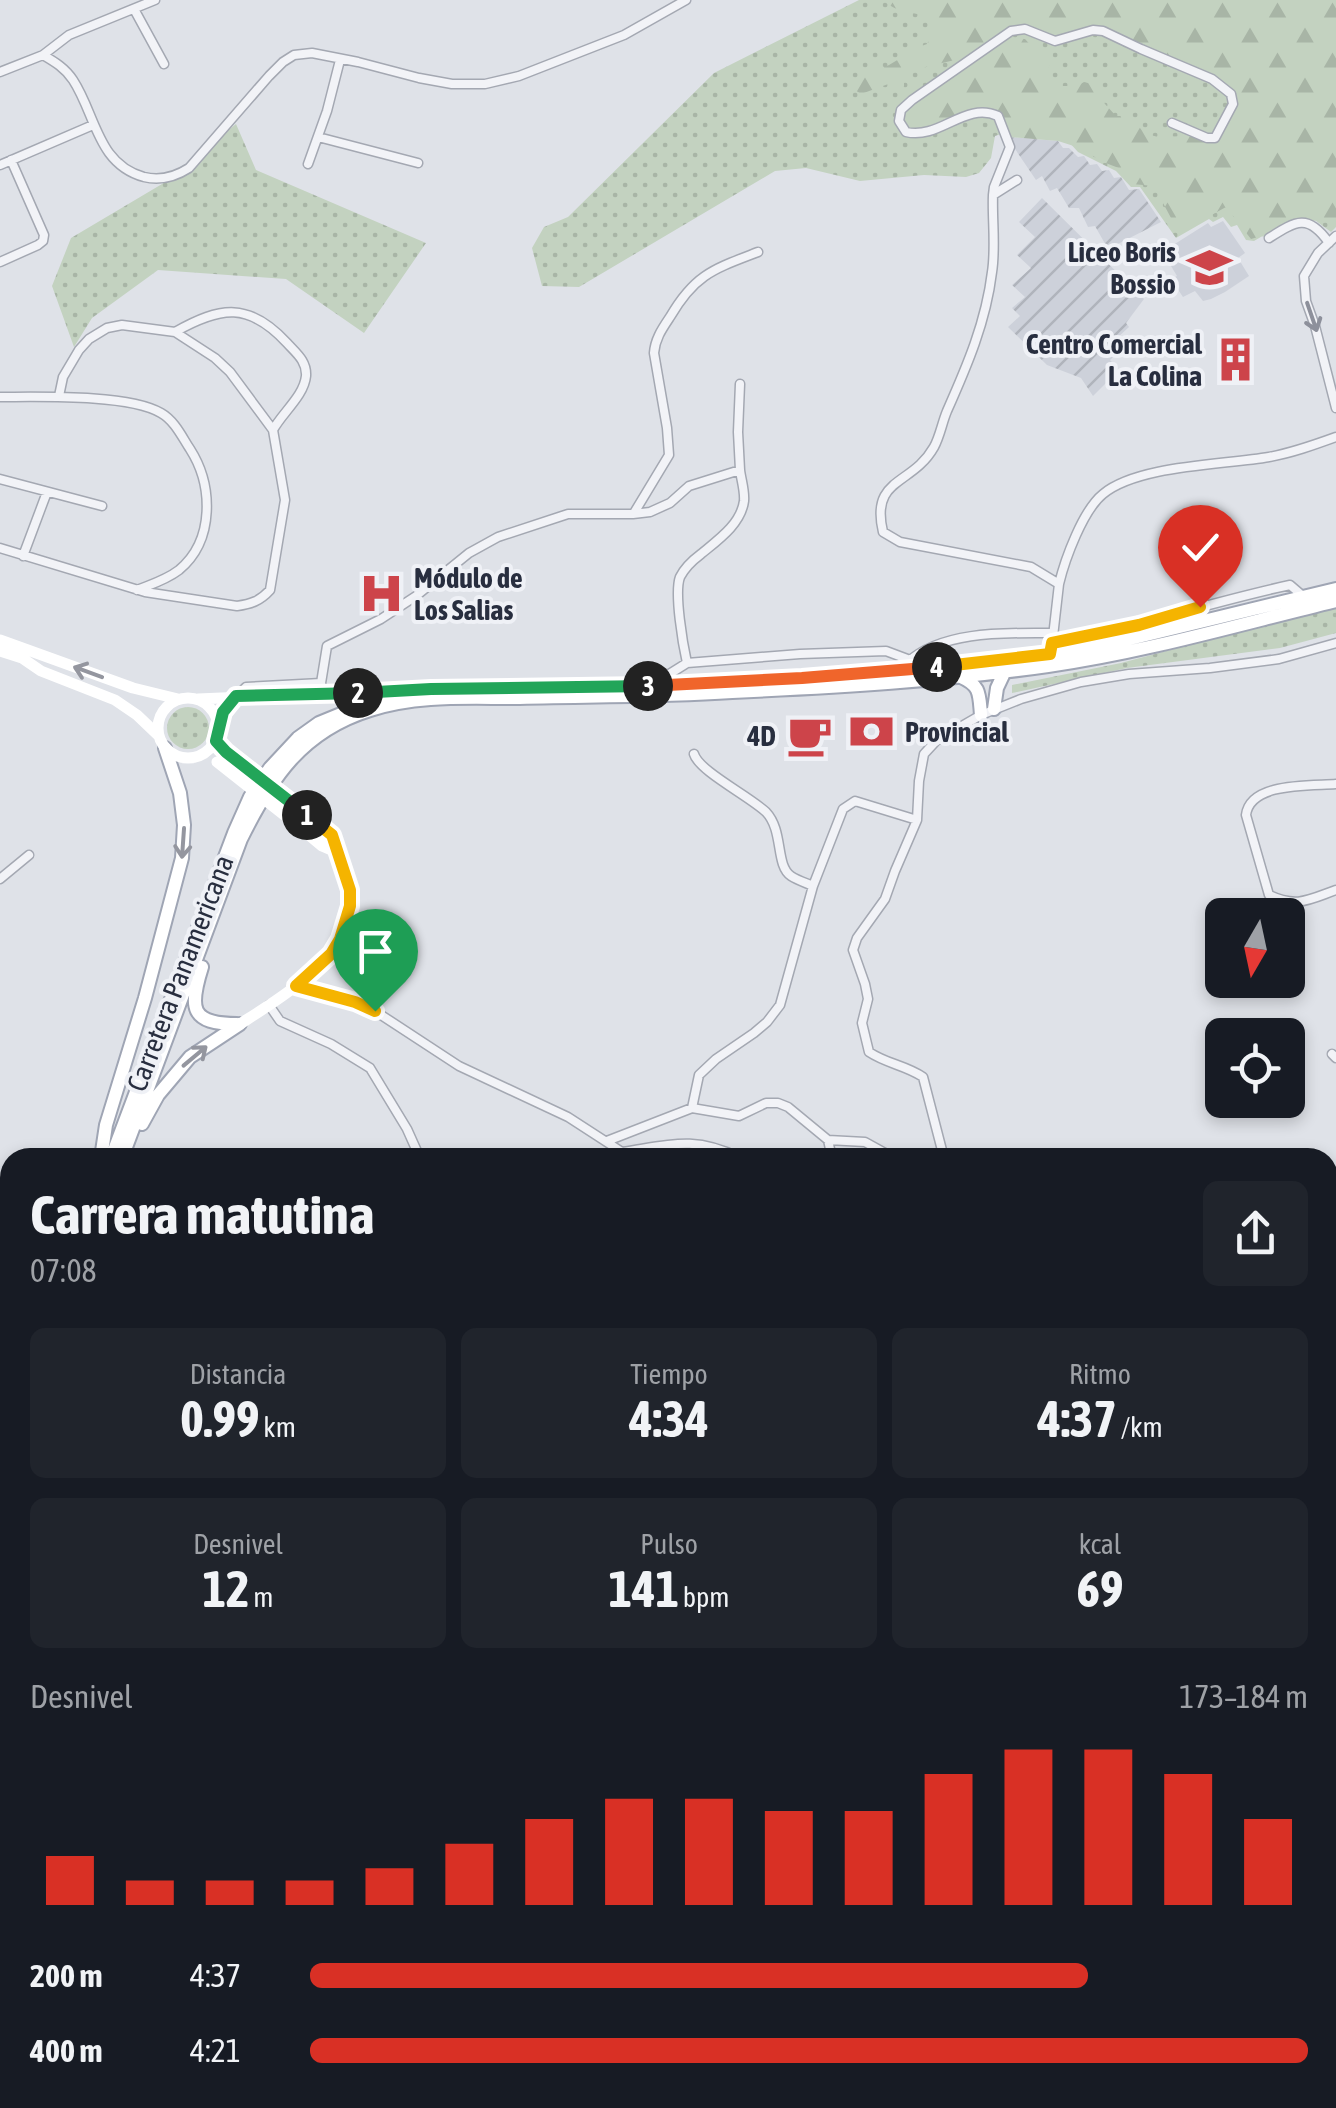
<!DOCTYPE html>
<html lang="es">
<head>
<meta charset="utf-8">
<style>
	:root { --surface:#171b24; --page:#20242c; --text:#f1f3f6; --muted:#9ea1a6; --accent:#d93025 }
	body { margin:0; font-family:"Asap Condensed",sans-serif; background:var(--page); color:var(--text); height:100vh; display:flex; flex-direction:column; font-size:38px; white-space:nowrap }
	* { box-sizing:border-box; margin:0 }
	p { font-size:32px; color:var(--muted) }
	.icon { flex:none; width:55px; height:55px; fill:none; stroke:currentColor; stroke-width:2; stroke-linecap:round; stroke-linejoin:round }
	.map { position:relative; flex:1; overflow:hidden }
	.side { position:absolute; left:0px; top:1148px; width:1338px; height:962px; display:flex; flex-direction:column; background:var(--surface); border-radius:30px 30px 0 0; box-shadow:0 5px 15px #0003 }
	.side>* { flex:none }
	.needle { width:65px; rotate:189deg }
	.fabs { position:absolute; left:1205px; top:898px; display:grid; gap:20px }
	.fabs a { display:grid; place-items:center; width:100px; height:100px; border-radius:15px; background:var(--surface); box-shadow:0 5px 15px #0003; font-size:50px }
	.pin { position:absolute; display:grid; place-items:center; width:85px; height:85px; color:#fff; margin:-102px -42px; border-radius:50% 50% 50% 0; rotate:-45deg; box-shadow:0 0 10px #0007 }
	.pin .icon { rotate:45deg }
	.km { position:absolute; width:50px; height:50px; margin:-25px; border-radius:50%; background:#222; color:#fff; font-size:28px; line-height:50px; text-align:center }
	.round { display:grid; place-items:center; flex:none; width:105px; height:105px; border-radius:15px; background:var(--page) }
	.summary { display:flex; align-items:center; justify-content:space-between; height:170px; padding:0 30px }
	h1 { font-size:55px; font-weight:700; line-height:75px }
	.figures { display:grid; grid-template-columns:repeat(3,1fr); gap:15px; height:170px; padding:10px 30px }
	.figures div { display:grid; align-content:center; border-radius:15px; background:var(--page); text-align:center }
	.figures b { font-size:50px; font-weight:700 }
	.figures small { font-size:28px; font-weight:400 }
	.figures p { font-size:28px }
	.chart { height:280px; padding:20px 30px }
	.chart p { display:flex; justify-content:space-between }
	.chart svg { width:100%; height:180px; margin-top:10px; stroke:var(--accent); stroke-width:6 }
	ul { padding:0 30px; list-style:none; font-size:32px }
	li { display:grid; grid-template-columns:160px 120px 1fr; align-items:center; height:75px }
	li i { height:25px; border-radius:12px; background:var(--accent) }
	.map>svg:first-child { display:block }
</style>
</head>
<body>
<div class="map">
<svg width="1336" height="2108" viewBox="0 0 1336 2108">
	<defs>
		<pattern id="industrial-furrows" width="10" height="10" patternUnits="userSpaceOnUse" patternTransform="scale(2.5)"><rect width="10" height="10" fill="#cdd1da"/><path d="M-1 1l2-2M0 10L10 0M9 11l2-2" fill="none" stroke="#b0b4bc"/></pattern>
		<pattern id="grass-dots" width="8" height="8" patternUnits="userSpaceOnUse" patternTransform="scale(2.5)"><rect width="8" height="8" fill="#c3d2c0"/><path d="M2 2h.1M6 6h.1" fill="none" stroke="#a8b5a6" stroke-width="1.8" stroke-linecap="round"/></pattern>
		<pattern id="forest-firs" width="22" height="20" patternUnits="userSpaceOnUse" patternTransform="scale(2.5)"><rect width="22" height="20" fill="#c3d2c0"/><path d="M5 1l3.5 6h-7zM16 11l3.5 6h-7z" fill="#a8b5a6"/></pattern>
	</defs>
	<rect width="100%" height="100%" fill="#dfe2e8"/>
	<path fill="#cdd1da" d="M1223,221l22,32 -7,5 11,18 -24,16 -14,7 -8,2 -8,-10 -12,6 -12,-18 6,-3 -9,-15 2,-14 38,-24 3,4z
		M10,1911v110l-10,6v-113z"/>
	<path fill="url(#industrial-furrows)" d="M1010,137l48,4 5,7h6l9,9 6,-1 6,9 7,-1 5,7 7,-1 5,8 7,-1 8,13 10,-1 22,33 -53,27 -13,-23 -7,1 -9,-19h-10l-12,-20 -7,3 -8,-15 -6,4 -25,-37z
		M1042,198l102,101 -18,24 3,4 -13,12 8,8 -14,13 5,6 -8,8 2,6 -16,16 -12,-18 -34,-13 -39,-38 12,-11 -8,-8 13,-11 -13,-12 19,-17 -14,-13 18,-18 -16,-15z"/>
	<path fill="url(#grass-dots)" d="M859,0h477v227l-5,5 -19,-14 -17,-1 -41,24 -8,-1 -9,-15 -6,2 -8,-10 -10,5 -4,-3 -33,19 -36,-51h-9l-15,-16 -38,-19 -10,-11 -55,-11 -18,6 -4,22 -12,15 -13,4 -42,-2 -64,6 -54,-13 -31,3 -196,116 -37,-1 -10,-38 12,-21 24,-10 146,-144z
		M236,124l20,46 170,73 -62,90 -78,-54 -128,-9 -66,48 -18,29 -22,-61 19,-48 91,-54z
		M1336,606v27l-56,15 -153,20 -115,25v-8l109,-22z
		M167 728a21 21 0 1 1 42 0a21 21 0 1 1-42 0Z"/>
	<path fill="url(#forest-firs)" d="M883,0h453v219l-38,3 -29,16 -8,-2 -10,3 -25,-32 -47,26 -25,-47 -22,-2 -8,-14 -21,-8 -23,-14 -22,-7 -48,-4 -21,-25 -63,21 -20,-1 -7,-11 2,-11 11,-10 99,-62 14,1 9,10 15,1 4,3 -7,23 12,10h19l7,-4 8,2 13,20 11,12h15c17,27 28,20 54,20 9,0 18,2 27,3l21,-35 -10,-19 -120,-54 -48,10 -19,-9 -25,-1 -20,8 -28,19 -46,11 -13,9v9l-13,-4 -30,11 -6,-4 2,-10 32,-15 15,-9 4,-5 19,-7 11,-24c-18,-8 -42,-6 -55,-20z"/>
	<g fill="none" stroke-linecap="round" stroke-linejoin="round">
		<defs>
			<path id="street" d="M134,9l30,55
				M43,55c12,7 22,13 30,25 23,35 24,84 71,97 16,4 31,0 45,-9l80,-92 14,-14 11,-7 18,-2 46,9 61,16 33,6h33l34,-8 105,-41 62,-35
				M0,72l43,-17 26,-20 86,-35
				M318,137l100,26
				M308,164l19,-53 13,-51
				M0,165l93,-40
				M1017,180l-24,15c-1,25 3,52 -1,77 -6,50 -25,94 -45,139 -5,12 -7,25 -13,36 -22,39 -64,30 -51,85l17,10 131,25 28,17 -8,70
				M993,195l1,-8 16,-40 -12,-31c-33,-15 -58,24 -92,16l-7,-11 2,-11 11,-10 99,-69 14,-2 30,12 38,-11 10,1 38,18 71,30 19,15 2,10 -18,34h-8l-35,-15
				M1336,236l-18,17 -14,23 2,25 9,25 21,82
				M1269,238c27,-17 39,-25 60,5
				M0,262l38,-17 5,-4 1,-6 -33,-75
				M175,332c46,-26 74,-30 112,11 9,10 20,18 19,33 -2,20 -24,37 -33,54
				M740,384l-2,48 2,38
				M0,397c39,0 129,-3 161,16 14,8 21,24 29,36 23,36 25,91 -11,121 -13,10 -27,14 -42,20
				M0,479l102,27
				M634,513l35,-58 -2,-27 -13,-75c1,-14 8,-24 16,-36 25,-43 44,-48 88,-65
				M0,548l145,44 92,14c14,-2 23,-5 33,-16l15,-90 -12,-70 -43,-58 -15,-14 -40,-26 -53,-7 -15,3 -18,11 -10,11 -16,27 -4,19
				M23,556l24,-64
				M1059,584c6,-25 24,-74 44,-90 35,-29 121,-29 166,-37 23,-4 45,-12 67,-20
				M1052,643c80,-14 158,-41 238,-58l14,12
				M908,662c35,-32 100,-29 144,-29
				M687,663l113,-9 86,-3 24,9
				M323,693l-2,-10 6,-37 54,-27 35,-23 53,-43 29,-16 70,-23h65l17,-2 20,-9 19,-17 51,-16c1,9 5,21 4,31 -3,23 -26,39 -43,53 -8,6 -17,15 -21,23 -6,16 3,68 7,86l-32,20
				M237,696l9,-9 75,-4
				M694,754c5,17 55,42 72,58 18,19 9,53 25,64 6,4 15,7 22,10
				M1336,784c-26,2 -86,-2 -90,31l23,80c28,13 39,5 67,-5
				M0,879l29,-24
				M296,986l59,16 20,9 84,55 109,51 54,35c47,-7 72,-17 118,6
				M269,1005l11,16 51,23 39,24 37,61 13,29
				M1332,1054l4,4
				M692,1108l47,8 27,-13h12l10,4 40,33 4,18
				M828,1140l37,2 29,16
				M607,1141l85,-33 7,-33 17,-16 38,-26 13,-11 13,-17 33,-119 30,-77 12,-8 62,19
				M944,1158l-21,-81c-18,-12 -36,-13 -54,-25l-7,-29 6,-24 -3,-15 -12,-34 4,-12 28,-39 10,-28 22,-51 2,-39 5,-27 12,-13 45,-26 40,-16 60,-17 48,-8 81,-6 69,-9 57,-16
				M1328,1309l8,8
				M0,1387l10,-9
				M0,1402l10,-11
				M0,1408l10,17
				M0,1434l10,11
				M0,1502l10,6
				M1328,1786l8,7
				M1328,1850l8,1
				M0,1903l10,-4
				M1328,1927l8,1
				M737,2100l1,8
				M819,2100l2,8
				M888,2108v-8
				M949,2108l4,-8
				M1065,2108v-8
				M1225,2108l1,-8
				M1324,2108l12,-3"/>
			<path id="primary" d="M961,677c20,9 18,17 20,38
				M994,709l3,-21 8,-17
				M202,967c-13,41 -12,57 35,57
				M142,1124l16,-29 32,-38 50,-33
				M101,1158l5,-33 39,-127 37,-140 2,-33 -4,-32 -15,-45
				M111,1158l123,-325 16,-36 20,-29 28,-30 21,-15 78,-32 254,-5 211,-12 98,-9 91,-11 58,-10 227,-55
				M122,1158l119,-319c30,-61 61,-108 129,-129 46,-15 95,-12 143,-12 73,-2 146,-1 219,-6 106,-5 212,-11 316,-26 98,-14 193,-42 288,-65
				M0,1342l10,-6
				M0,1354l10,-6"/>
		</defs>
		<use href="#street" stroke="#a4a8b2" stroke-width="11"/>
		<use href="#primary" stroke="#9fa5b4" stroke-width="16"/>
		<use href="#street" stroke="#f2f3f7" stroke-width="8"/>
		<path stroke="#fff" stroke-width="11" d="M0,640l133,48 45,11
			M0,651l22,7 19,13 74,29 22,15 22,21
			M158 728a30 30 0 1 1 60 0a30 30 0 1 1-60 0Z
			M198,699l194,-8
			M298,826l24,20 14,6
			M240,1024c53,-34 138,-84 101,-160 -4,-9 -5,-22 -10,-29 -5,-8 -17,-14 -24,-20"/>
		<use href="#primary" stroke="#fff" stroke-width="12"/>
		<path stroke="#fff" stroke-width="11" d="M226,752l81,63
			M217,762l81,64"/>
	</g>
	<defs><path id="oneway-shaft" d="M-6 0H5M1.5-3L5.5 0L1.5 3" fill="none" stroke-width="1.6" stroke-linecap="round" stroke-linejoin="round" transform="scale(2.5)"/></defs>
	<use stroke="#8d909b" href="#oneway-shaft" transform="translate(1312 317) rotate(71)"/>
	<g stroke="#94969f">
		<use href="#oneway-shaft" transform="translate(88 672) rotate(-160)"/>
		<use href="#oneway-shaft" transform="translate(183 843) rotate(94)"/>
		<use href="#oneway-shaft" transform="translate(195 1056) rotate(-40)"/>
	</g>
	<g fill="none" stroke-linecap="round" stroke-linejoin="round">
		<defs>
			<path id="split-1" d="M307,815l25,20 18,55v16l-10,33 -9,15 -35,32 59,16 20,9"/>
			<path id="split-2" d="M307,815l-81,-63 -10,-11 7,-29 13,-16 122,-3"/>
			<path id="split-3" d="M358,693l73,-4 217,-3"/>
			<path id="split-4" d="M648,686l154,-8 135,-11"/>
			<path id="split-5" d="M937,667l113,-13 2,-11 87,-18 61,-18"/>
		</defs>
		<use href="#split-1" stroke="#fff" stroke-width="20"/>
		<use href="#split-2" stroke="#fff" stroke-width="20"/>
		<use href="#split-3" stroke="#fff" stroke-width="20"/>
		<use href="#split-4" stroke="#fff" stroke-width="20"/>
		<use href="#split-5" stroke="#fff" stroke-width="20"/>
		<use href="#split-1" stroke="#f5b400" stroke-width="12"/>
		<use href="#split-2" stroke="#22a559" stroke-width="12"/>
		<use href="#split-3" stroke="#22a559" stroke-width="12"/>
		<use href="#split-4" stroke="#f0652b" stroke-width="12"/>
		<use href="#split-5" stroke="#f5b400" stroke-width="12"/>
	</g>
	<defs>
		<symbol id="school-bare" viewBox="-9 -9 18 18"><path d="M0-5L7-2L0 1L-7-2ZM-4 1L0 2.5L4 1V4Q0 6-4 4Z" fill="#cd444a" stroke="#eff1f6" stroke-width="2.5" paint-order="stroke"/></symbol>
		<symbol id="building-bare" viewBox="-9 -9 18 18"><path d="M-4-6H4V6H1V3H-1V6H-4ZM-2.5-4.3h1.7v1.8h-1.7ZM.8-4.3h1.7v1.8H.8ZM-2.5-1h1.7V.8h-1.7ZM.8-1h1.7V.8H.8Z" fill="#cd444a" stroke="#eff1f6" stroke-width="2.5" paint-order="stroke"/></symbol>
		<symbol id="hospital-bare" viewBox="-9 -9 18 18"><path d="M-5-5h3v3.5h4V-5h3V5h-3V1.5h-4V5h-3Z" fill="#cd444a" stroke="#eff1f6" stroke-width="2.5" paint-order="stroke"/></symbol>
		<symbol id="bank-bare" viewBox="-9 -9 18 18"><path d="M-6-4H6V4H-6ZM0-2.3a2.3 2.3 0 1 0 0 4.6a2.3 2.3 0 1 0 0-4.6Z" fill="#cd444a" stroke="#eff1f6" stroke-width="2.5" paint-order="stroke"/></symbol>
		<symbol id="cafe-bare" viewBox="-9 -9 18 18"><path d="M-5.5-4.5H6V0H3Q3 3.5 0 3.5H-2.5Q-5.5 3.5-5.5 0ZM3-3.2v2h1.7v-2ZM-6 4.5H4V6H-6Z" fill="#cd444a" stroke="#eff1f6" stroke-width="2.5" paint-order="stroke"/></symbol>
	</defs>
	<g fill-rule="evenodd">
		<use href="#school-bare" x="1178" y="236" width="63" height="63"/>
		<use href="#building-bare" x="1204" y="328" width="63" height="63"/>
		<use href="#hospital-bare" x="350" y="562" width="63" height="63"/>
		<use href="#bank-bare" x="840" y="700" width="63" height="63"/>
		<use href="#cafe-bare" x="778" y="704" width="63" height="63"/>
	</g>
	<g text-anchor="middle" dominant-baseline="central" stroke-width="8" stroke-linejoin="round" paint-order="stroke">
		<g font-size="28" font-weight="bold" fill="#282e3f" stroke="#eff1f6" text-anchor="end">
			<text x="1176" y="252">Liceo Boris<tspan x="1176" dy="32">Bossio</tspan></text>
			<text x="1202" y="344">Centro Comercial<tspan x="1202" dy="32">La Colina</tspan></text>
			<text x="414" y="578" text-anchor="start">Módulo de<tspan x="414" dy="32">Los Salias</tspan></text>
			<text x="905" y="732" text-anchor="start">Provincial</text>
			<text x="776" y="736">4D</text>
		</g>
		<g font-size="28" fill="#282e3f" stroke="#eff1f6">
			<text transform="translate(180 973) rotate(-69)">Carretera Panamericana</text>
		</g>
	</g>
</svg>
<div class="fabs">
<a><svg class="needle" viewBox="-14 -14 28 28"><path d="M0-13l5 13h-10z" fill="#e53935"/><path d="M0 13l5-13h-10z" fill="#9ea1a6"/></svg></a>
<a><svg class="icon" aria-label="locate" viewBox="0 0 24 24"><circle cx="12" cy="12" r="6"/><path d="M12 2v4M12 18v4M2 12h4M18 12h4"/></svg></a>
</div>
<div class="pin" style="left:375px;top:1011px;background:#1e9e55"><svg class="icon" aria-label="arrive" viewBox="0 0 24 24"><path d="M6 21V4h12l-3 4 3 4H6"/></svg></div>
<div class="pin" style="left:1200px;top:607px;background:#d93025"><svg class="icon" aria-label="check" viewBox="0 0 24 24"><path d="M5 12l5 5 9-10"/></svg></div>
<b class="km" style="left:307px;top:815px">1</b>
<b class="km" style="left:358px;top:693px">2</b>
<b class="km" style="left:648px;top:686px">3</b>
<b class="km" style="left:937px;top:667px">4</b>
<section class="side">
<div class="summary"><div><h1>Carrera matutina</h1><p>07:08</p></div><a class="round"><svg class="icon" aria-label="share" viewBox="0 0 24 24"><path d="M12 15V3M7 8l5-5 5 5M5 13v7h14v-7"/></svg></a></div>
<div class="figures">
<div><p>Distancia</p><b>0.99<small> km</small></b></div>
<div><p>Tiempo</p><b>4:34</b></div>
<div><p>Ritmo</p><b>4:37<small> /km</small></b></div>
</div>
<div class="figures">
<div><p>Desnivel</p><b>12<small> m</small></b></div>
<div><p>Pulso</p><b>141<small> bpm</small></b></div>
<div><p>kcal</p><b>69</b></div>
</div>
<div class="chart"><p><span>Desnivel</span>173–184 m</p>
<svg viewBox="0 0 160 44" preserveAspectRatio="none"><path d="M5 44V32M15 44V38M25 44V38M35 44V38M45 44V35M55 44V29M65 44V23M75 44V18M85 44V18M95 44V21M105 44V21M115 44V12M125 44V6M135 44V6M145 44V12M155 44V23"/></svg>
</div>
<ul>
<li><b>200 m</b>4:37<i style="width:78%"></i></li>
<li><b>400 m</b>4:21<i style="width:100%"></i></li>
</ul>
</section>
</div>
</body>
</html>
